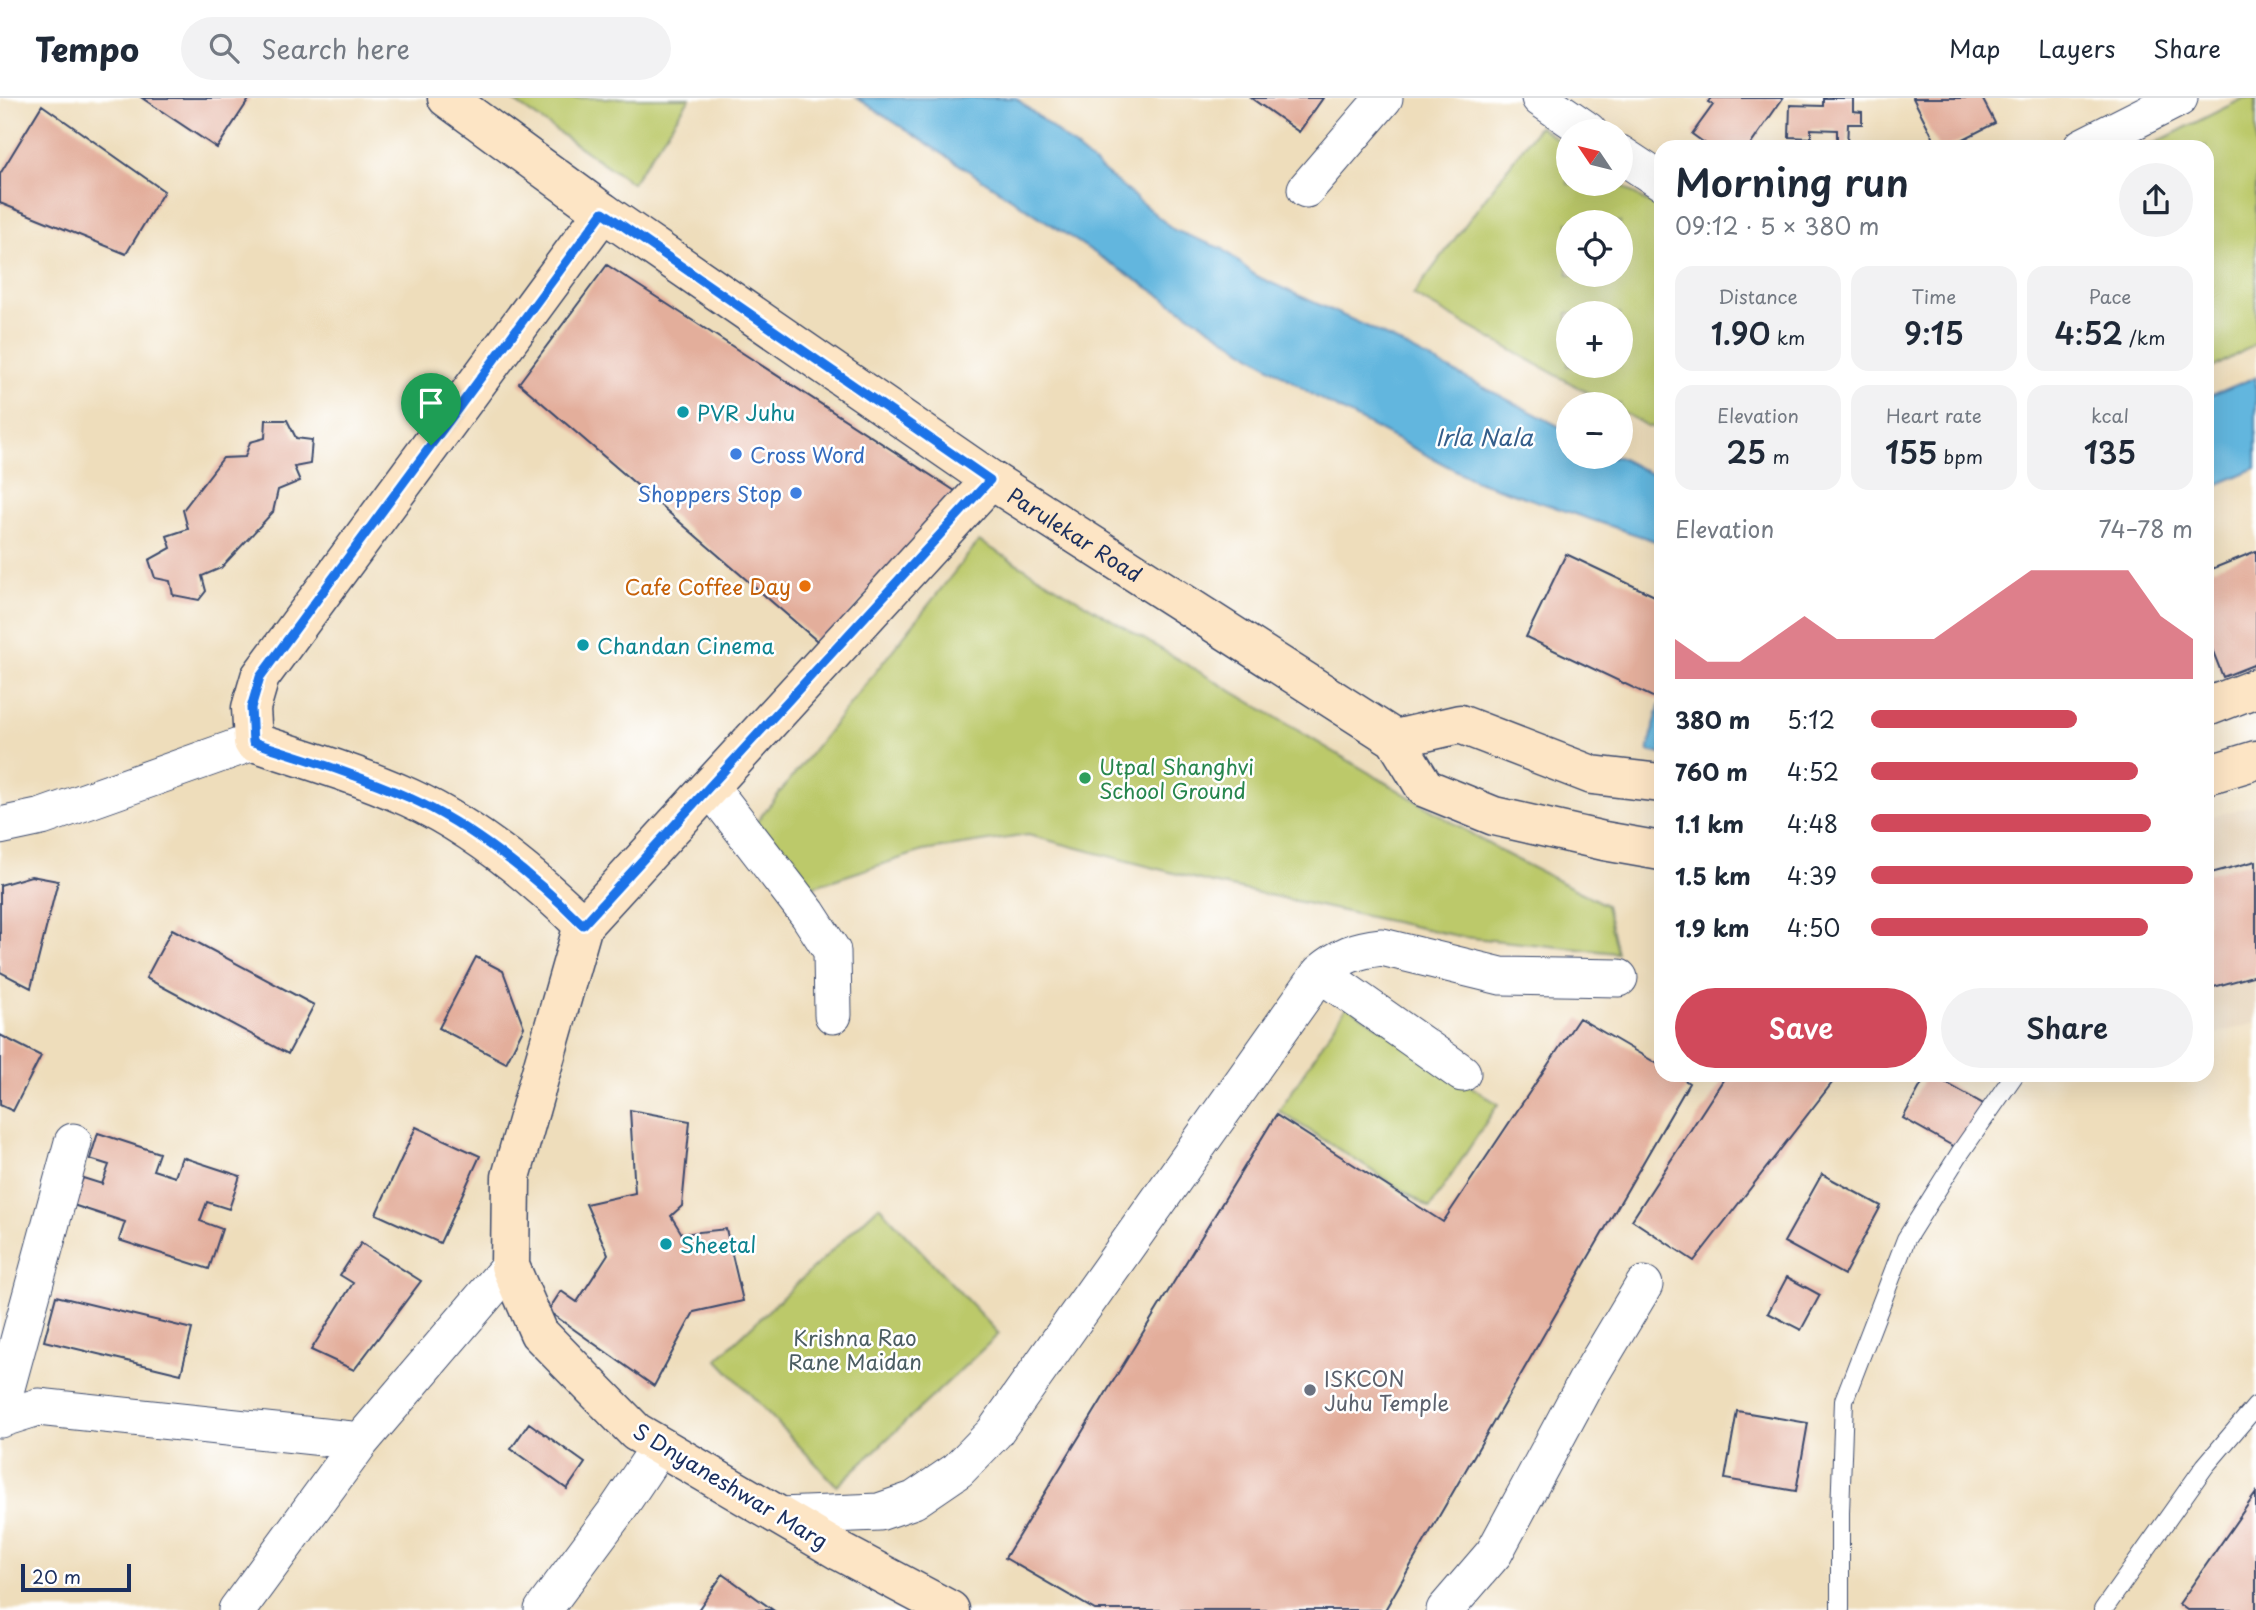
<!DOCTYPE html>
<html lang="en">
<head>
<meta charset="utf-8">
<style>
	:root { --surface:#fff; --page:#f2f2f3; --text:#1f2937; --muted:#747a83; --line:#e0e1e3; --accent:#d1495b }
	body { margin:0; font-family:"Playpen Sans",sans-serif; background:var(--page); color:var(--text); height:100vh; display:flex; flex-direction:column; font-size:26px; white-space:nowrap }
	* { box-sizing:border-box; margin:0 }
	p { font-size:23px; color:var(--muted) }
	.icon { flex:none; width:38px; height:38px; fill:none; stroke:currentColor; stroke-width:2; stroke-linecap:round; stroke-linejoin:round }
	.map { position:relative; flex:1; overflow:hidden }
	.details { position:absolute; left:1654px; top:42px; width:560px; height:942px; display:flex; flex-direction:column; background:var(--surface); border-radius:21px; box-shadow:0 7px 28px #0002 }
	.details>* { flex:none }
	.needle { width:46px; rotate:305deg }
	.controls { position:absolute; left:1556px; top:21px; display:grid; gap:14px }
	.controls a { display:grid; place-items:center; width:77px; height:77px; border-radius:50%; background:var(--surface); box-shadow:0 7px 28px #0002; font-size:35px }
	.scale { position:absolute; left:21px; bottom:18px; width:110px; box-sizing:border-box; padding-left:7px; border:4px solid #1b2f5e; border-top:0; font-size:19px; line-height:24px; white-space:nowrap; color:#1b2f5e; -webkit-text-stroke:5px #fff; paint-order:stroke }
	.pin { position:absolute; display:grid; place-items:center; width:60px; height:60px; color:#fff; margin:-72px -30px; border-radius:50% 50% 50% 0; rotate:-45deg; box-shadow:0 0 7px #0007 }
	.pin .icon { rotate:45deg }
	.round { display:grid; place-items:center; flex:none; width:74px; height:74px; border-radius:37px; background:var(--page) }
	.headline { display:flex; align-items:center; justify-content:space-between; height:119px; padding:0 21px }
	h1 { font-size:38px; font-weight:600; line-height:52px }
	.metrics { display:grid; grid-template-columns:repeat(3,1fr); gap:10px; height:119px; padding:7px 21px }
	.metrics div { display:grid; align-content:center; border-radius:18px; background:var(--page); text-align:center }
	.metrics b { font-size:30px; font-weight:600 }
	.metrics small { font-size:19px; font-weight:400 }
	.metrics p { font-size:19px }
	.chart { height:196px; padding:14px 21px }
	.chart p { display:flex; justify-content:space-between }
	.chart svg { width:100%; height:126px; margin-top:7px; fill:var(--accent); opacity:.7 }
	.primary-button { display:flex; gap:14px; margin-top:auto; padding:14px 21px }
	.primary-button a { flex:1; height:80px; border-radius:42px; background:var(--accent); color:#fff; font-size:28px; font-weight:600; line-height:80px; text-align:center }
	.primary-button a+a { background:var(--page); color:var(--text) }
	ul { padding:0 21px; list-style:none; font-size:23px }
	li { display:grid; grid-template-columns:112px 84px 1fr; align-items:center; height:52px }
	li i { height:18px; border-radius:9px; background:var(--accent) }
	header { display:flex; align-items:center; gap:42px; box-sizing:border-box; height:98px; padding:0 35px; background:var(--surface); border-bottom:2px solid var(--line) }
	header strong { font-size:33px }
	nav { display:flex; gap:38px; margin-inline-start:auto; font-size:24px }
	.search { width:490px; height:63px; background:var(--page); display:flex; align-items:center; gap:18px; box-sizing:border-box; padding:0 24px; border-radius:38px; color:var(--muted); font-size:26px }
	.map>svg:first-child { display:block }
</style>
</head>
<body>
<header>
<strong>Tempo</strong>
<div class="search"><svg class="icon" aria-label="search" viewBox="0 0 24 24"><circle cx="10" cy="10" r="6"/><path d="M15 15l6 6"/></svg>Search here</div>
<nav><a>Map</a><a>Layers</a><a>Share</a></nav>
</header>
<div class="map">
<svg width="2256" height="1512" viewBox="0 0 2256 1512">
	<rect width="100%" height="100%" fill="#fff"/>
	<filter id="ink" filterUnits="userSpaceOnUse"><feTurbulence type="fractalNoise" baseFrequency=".0143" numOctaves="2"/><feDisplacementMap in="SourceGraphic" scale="14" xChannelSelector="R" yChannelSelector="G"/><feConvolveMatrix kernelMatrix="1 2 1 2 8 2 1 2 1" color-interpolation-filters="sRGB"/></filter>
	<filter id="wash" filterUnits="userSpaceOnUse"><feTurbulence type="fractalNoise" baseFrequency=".00686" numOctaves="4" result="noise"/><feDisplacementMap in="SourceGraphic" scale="28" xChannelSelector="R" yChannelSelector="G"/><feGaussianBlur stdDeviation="1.57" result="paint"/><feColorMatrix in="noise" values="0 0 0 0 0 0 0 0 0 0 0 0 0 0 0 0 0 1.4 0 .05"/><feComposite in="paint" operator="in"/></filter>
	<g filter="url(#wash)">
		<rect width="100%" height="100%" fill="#edb"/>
		<path fill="#e4d1b6" d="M2256,706v219l-49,13v-218z"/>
		<path fill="#bcc96b" stroke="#6c7c64" stroke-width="2" fill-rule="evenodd" d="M509,0h181l-58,85z
			M2244,0h12v246l-49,27v-224h-60z
			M1539,28l29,21v37h52l23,16 18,8v221l-14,-3 -26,-15 -1,-7h-12l-195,-109zM1620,124v53h-52v-53zM1568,215h52v53h-52z
			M979,443l525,312 102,52 11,48 -154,-16 -251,-54 -184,-48 -105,16 -127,41 -53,-53z
			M1347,908l151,98 -68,104 -151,-97z
			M879,1108l120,128 -162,152 -120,-127z"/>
		<path fill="#62b6de" stroke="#3e729e" stroke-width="2" d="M857,0h159l158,132 49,19 33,27 112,51 200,104v26h50l29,15 14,3v68l-187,-63 -158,-83z
			M2256,279v91l-49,21v-92z
			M1659,608l2,1v47l-13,-3z"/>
		<g id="blocks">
			<path fill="#e3ae9b" d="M142,0h108l-33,50z
				M1251,0h72l-24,34z
				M1711,0h72l-34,49h-39l-18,-13 21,-29 -5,-3z
				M1823,0h30v13l9,1v12h-14l-1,23h-10v-17l-26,-1v9l-22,-1 1,-32 33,1z
				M1913,0h69l13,25 -47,24h-10z
				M42,7l122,86 -38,63 -126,-51v-29z
				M607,167l348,226 -132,155 -304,-263z
				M266,322h21l9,18 16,2 -2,24 -16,3 6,14 -22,9 -5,22 -52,56 -19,8 4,15 -7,9 -26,-5 -3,-14 -15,-3 -6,-18 22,-12 -4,-12 21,-7 -5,-19 40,-52 22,-1 5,-15 15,-4z
				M2256,453v113l-33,13 -16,-41v-65z
				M1566,456l95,45v102l-135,-64z
				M2256,763v114l-49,14v-115z
				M31,778l27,5 -27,107 -31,-16v-87z
				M172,831l142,76 -26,49 -142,-76z
				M476,859l27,14 21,56 -18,36 -67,-35z
				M1579,920l82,48v8h14l14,9 -304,527h-290l-90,-52 271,-443 167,107z
				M0,937l41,21 -28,55 -13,-6z
				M1727,976h112l-145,187 -62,-41z
				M1927,976h3l55,31 -25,45 -57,-32z
				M630,1012l60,11 -8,85 -11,10 11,18 44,-5 17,72 -49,11 -40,74 -106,-75 13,-20 16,11 31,-48 -22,-50 49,-11z
				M416,1029l64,29 -40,87 -64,-29z
				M98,1035l61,20 -6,17 22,7 7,-20 58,19 -11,33 -22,-7 -7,19 22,8 -13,40 -90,-29 6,-18 -52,-17 10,-27 19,6 7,-19 -19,-6z
				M1822,1076l59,32 -37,69 -60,-33z
				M361,1145l60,38 -67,89 -43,-20 42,-67 -13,-8z
				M1787,1179l33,18 -19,35 -33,-17z
				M56,1198l136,33 -11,45 -137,-33z
				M1737,1313l71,12 -12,68 -71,-12z
				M529,1325l56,40 -18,26 -56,-40z
				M2256,1395v117h-69l-8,-6z
				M723,1476l50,36h-75z"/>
		</g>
	</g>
	<g filter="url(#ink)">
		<use href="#blocks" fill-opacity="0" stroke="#3b496c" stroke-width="2"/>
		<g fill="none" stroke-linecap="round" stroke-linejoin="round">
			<defs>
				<path id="lane" d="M1840,1512v-97l4,-113 62,-161 54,-86 55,-79
					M2103,1512l102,-144 51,-60"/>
				<path id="street" d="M1540,0l48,33
					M2082,49l97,-49
					M1620,56l41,27
					M1306,91l78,-91
					M710,689l98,127 24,37 1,64
					M0,728l42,-9 211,-75
					M1320,875l142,100
					M0,1312l73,-268
					M0,1321l38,-12 323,34
					M780,1418l99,-4 35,-12 44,-30 36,-37 326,-460c22,-18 35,-23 62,-26l119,29 118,2
					M237,1512l124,-169 149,-175
					M543,1512l72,-97 45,-67
					M1445,1512l49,-57 92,-171 58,-97"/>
				<g id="secondary">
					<path id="s1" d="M447,0l156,114 388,268 404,259 30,49 69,28 110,25 57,10"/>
					<path d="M2207,609l49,-19"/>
					<path d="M1395,641l65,-15 132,51 69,8"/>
					<path d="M2207,677l49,-15"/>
					<path d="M583,827c-49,-48 -110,-98 -173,-127 -51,-23 -104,-39 -157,-56l-2,-34 9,-31 343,-465"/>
					<path d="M950,1512l-109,-58 -205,-120 -97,-99 -29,-67 1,-89 72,-252 408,-445"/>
				</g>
			</defs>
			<use href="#lane" stroke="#3b496c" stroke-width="20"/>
			<use href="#street" stroke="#3b496c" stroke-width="39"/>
			<use href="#secondary" stroke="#3b496c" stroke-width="41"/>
			<use href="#lane" stroke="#fff" stroke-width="18"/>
			<use href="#street" stroke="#fff" stroke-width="37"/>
			<use href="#secondary" stroke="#fde5c5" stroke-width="38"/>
		</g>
	</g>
	<g fill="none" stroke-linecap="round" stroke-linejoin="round" filter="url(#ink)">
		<defs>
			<path id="route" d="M603,114l387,268 -407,445c-48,-48 -111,-99 -173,-127 -51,-23 -104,-39 -157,-56l-2,-34 9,-31z"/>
		</defs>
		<use href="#route" stroke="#fff" stroke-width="14"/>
		<use href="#route" stroke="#1a73e8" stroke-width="9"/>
	</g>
	<g fill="#0f9aa8" stroke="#fff" stroke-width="2.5">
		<circle cx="683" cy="314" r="7"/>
		<circle cx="583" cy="547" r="7"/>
		<circle cx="666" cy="1146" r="7"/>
	</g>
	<g fill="#3f7fe0" stroke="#fff" stroke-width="2.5">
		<circle cx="736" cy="356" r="7"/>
		<circle cx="796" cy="395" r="7"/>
	</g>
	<circle fill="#e8710a" stroke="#fff" stroke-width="2.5" cx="805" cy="488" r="7"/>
	<circle fill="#2e9e5b" stroke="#fff" stroke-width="2.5" cx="1085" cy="680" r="7"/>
	<circle fill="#6b7280" stroke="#fff" stroke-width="2.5" cx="1310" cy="1292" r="7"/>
	<g text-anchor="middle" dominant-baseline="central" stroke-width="5" stroke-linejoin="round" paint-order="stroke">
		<g font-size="21" fill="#0d838f" stroke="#fff" text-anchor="start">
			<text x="697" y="314">PVR Juhu</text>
			<text x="597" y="547">Chandan Cinema</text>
			<text x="680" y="1146">Sheetal</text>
		</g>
		<g font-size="21" fill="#366cbe" stroke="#fff" text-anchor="start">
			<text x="750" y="356">Cross Word</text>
			<text x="782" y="395" text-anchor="end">Shoppers Stop</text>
		</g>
		<g font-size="21" fill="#1b2f5e" stroke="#fff">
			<text stroke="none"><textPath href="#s1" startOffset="765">Parulekar Road</textPath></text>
			<text transform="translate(731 1387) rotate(31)">S Dnyaneshwar Marg</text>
		</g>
		<g font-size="21" fill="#c56008" stroke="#fff" text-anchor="end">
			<text x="791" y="488">Cafe Coffee Day</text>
		</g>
		<g font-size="21" fill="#27864d" stroke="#fff" text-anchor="start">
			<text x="1099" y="668">Utpal Shanghvi<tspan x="1099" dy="24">School Ground</tspan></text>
		</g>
		<g font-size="21" fill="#4b5d62" stroke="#fff">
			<text x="855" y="1239">Krishna Rao<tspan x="855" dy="24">Rane Maidan</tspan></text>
		</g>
		<g font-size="21" fill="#5b616d" stroke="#fff" text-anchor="start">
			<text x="1324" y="1280">ISKCON<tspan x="1324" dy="24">Juhu Temple</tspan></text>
		</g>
		<g font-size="23" font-style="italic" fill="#345e8b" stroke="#fff">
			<text x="1484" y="338">Irla Nala</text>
		</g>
	</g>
</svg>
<div class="controls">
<a><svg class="needle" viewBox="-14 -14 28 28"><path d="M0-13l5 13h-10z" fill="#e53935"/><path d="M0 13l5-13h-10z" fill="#747a83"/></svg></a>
<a><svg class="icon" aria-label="locate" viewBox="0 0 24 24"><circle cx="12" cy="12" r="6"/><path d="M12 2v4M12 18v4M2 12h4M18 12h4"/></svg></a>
<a>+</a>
<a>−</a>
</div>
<div class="scale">20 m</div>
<div class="pin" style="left:431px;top:347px;background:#1e9e55"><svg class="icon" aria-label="arrive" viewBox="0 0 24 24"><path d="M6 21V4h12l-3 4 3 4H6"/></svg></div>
<section class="details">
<div class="headline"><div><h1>Morning run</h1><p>09:12 · 5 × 380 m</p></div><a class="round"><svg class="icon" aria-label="share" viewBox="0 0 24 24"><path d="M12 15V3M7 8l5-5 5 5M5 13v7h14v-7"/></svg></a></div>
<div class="metrics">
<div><p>Distance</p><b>1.90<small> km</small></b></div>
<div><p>Time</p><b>9:15</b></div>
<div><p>Pace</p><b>4:52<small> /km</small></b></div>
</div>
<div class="metrics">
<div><p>Elevation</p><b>25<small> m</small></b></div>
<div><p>Heart rate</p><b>155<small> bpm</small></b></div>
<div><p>kcal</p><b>135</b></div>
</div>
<div class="chart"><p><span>Elevation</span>74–78 m</p>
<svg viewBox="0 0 160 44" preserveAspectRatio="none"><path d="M0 44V30L10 38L20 38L30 30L40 22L50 30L60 30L70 30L80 30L90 22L100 14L110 6L120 6L130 6L140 6L150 22L160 30V44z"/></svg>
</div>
<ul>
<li><b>380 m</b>5:12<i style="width:64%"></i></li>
<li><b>760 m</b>4:52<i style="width:83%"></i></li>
<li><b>1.1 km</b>4:48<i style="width:87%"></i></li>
<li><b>1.5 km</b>4:39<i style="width:100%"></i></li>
<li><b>1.9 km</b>4:50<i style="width:86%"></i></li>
</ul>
<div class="primary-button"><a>Save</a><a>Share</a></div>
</section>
</div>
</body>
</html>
